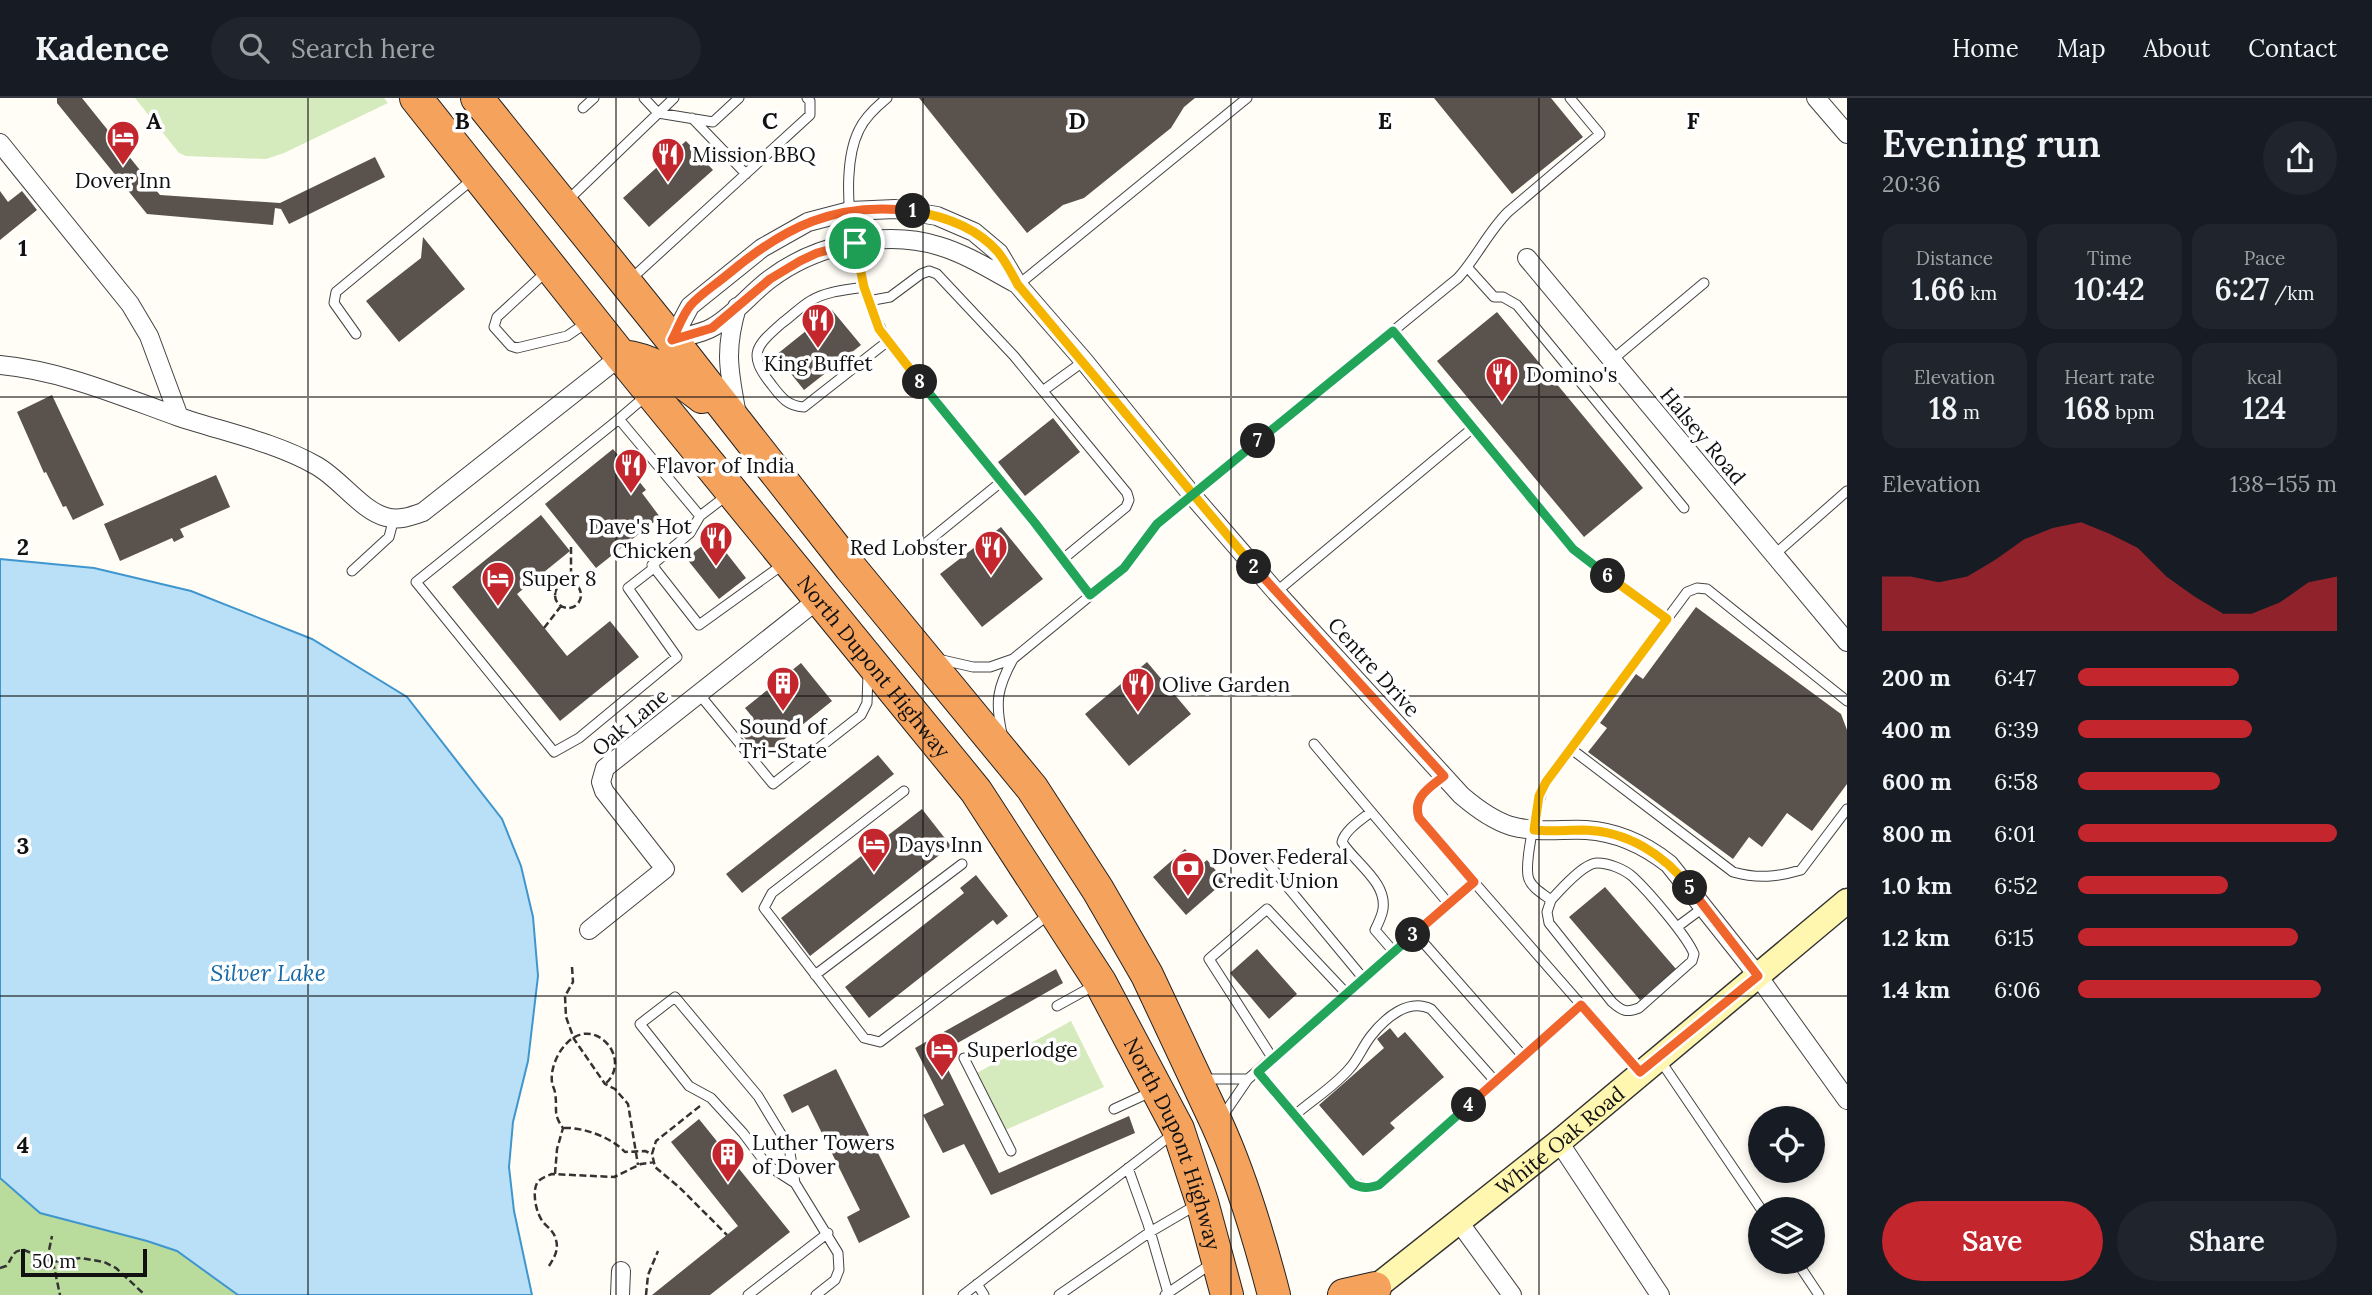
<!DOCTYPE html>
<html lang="en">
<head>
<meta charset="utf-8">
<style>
	:root { --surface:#171b24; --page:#20242c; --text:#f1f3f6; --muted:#9ea1a6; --line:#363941; --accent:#c4262e }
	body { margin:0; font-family:Lora,serif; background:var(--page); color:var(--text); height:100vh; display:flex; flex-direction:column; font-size:26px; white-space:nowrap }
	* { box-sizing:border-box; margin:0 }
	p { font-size:23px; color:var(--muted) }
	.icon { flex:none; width:38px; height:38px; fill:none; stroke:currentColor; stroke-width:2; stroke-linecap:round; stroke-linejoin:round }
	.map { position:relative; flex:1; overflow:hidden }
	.panel { display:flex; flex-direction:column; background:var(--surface); width:525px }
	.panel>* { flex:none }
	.buttons { position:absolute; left:1748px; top:1008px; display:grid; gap:14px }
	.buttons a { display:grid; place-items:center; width:77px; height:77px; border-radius:50%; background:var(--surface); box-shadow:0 4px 10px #0003; font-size:35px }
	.scale { position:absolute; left:21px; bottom:18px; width:126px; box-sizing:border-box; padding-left:7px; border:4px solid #111; border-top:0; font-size:19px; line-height:24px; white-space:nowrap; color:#111; -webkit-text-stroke:5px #fff; paint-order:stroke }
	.pin { position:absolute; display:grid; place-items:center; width:60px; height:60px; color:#fff; margin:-30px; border:4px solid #fff; border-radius:50%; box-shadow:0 2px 7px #0007 }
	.km { position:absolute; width:35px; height:35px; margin:-18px; border-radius:50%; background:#222; color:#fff; font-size:19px; line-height:35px; text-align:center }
	.round { display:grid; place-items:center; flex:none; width:74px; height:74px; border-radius:37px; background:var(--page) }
	.head { display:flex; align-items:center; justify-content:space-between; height:119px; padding:0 35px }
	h1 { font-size:38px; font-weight:600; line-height:52px }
	.figures { display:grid; grid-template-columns:repeat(3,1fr); gap:10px; height:119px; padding:7px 35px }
	.figures div { display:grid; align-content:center; border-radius:18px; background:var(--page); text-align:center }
	.figures b { font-size:30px; font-weight:600 }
	.figures small { font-size:19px; font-weight:400 }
	.figures p { font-size:19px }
	.chart { height:196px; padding:14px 35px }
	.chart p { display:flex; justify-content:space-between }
	.chart svg { width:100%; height:126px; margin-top:7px; fill:var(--accent); opacity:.7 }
	.action { display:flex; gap:14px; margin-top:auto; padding:14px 35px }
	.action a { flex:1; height:80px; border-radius:42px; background:var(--accent); color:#fff; font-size:28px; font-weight:600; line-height:80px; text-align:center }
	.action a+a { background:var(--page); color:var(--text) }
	ul { padding:0 35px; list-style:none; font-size:23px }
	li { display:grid; grid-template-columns:112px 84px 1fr; align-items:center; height:52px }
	li i { height:18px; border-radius:9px; background:var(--accent) }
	header { display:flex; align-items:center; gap:42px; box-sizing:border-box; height:98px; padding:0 35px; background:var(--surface); border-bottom:2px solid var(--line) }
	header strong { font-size:33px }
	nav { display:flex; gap:38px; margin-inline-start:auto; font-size:24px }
	.search { width:490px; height:63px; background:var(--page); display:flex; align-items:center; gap:18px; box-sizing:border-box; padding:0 24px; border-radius:38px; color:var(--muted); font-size:26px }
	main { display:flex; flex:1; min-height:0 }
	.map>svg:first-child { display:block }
</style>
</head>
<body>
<header>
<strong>Kadence</strong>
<div class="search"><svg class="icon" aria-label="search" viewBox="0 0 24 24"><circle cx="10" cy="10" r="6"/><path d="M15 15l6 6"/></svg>Search here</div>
<nav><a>Home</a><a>Map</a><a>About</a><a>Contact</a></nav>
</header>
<main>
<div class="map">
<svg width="1847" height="1197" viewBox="0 0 1847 1197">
	<rect width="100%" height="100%" fill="#fffdf5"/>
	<path fill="#d5ebbd" d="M135,0h249l4,5 -104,50 -18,6 -80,-3 -7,-3z
		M1071,923l33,66 -101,44 -28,-57z"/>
	<path fill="#b9dc9c" d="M0,1080l40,35 107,28 30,10 61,44h-238z"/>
	<path fill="#b9e0f7" stroke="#3f96cf" stroke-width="2" d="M0,461l94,9 97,23 121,48 95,58 95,122 19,47 12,51 5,59 -10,85 -15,61 -4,45 5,44 18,84h-294l-61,-44 -30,-10 -107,-28 -40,-35z"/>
	<path fill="#5a524d" d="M57,0h25l78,97 120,8 95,-46 10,20 -96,47 -8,-15 -6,-1 -2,17 -126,-11 -90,-111z
		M919,0h276l-11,9 -13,21 -87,70 -21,7 -36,28z
		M1434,0h117l32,39 -71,57z
		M686,43l27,29 -64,57 -26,-29z
		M0,93l8,11 14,-11 15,19 -37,30z
		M423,139l42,52 -66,53 -33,-41 55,-43z
		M832,212l29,35 -57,45 -28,-35z
		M1497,214l146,176 -59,49 -147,-176z
		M52,297l52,110 -31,15 -7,-14 -3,1 -17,-35 -2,1 -27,-61z
		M1053,320l27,34 -55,44 -27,-34z
		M613,351l33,41 -4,3 18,24 -64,51 -51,-64z
		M216,377l14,32 -50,22 4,8 -10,5 -2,-4 -52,23 -16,-37z
		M541,417l29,36 -53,43 50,62 43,-35 29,36 -79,64 -108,-134z
		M1001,429l42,52 -61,48 -42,-53z
		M714,439l32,41 -27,21 -33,-41z
		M1696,509l145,107 6,16v54l-35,47 -25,-18 -25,34 -13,-10 -16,22 -145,-107 19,-24 -7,-5 36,-49 7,5z
		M1147,564l44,52 -62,52 -44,-52z
		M801,565l31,38 -71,57 -22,-27 15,-12 -9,-11z
		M878,657l16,19 -152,119 -16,-19z
		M922,711l29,37 -141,110 -29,-38z
		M1185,751l15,17 7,-6 18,21 -39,34 -33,-38z
		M976,777l32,41 -11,9 -4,-5 -124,98 -24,-31 119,-94 -4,-5z
		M1605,789l71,82 -36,31 -71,-83z
		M1257,851l40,45 -28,25 -39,-46z
		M1056,871l7,14 -123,70 59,120 130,-57 6,17 -144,62 -27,-51 -21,9 -20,-38 21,-10 -29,-57z
		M1390,930l8,10 7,-6 39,45 -54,46 5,5 -32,28 -44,-51 65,-57 -7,-9z
		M836,971l74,148 -51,26 -12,-26 13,-7 -52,-105 -16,8 -9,-18z
		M699,1021l91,113 -80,63h-58l86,-69 -67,-84z"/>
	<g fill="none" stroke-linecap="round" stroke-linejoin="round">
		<defs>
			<path id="lane" d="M644,0l14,15 55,9 26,-24
				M887,0c-11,9 -22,19 -28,32 -25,50 -1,166 29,211l147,182 55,72
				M583,10l11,-10
				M692,20l54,56
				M567,103l107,-103
				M1467,169l27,30h9l14,8 167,203
				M547,173l-50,46 -3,10 17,19 6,2 50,-12 22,-15
				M631,181l179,-164v-14l-3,-3
				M1018,187l229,-187
				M864,189c-17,3 -37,4 -52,13 -11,6 -20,16 -30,23 -26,23 -35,31 -11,61 10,13 16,22 33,23l84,-66
				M868,203l22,-4 31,-23 8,-3 8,3 77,82 113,137 2,7 -3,7 -63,52
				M1393,233l180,218 94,70
				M356,236l-22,-31 2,-11 137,-113
				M1612,262l92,-77
				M1044,292l40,-29
				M647,297l-28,24 81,97 26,-20
				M619,321l-203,163 138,170 25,-14 98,-81 -49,-69 27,-21
				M700,418l-10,17 -38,32 47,60 86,-62
				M926,445l75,-61
				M1774,457l73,-64
				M352,473l37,-34 5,-19
				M1276,494l198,-165
				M938,561l35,8h17l23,-8 111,-91 33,-44 301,-246c19,-21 30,-46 50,-66l92,-78 -30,-36
				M699,596l74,90 88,-69 6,-12 1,-29
				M1002,636c-7,-32 -5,-46 11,-75
				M1314,646l135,160
				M1570,650l163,124c25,7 44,5 68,-2l46,-61
				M1444,678c-15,12 -32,21 -26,42l221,253
				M904,693l-132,102 -8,15 100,130 16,4 171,-129
				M1371,714c-10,8 -26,18 -29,30 13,21 45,40 41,67 -1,7 -5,15 -8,21l19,22
				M1267,764l96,116
				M1551,802l-4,12 2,11 63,79c10,9 14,11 27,6l53,-47 2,-7c-7,-18 -46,-63 -61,-77 -9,-8 -24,-14 -36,-14 -13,0 -37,27 -46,37 -8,-6 -21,-13 -23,-24 -3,-18 10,-77 18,-94l141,-190 10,-4 10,1 140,112
				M1677,829l27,-20
				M1415,835l108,123 58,-51
				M815,877l147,-111
				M1346,895l128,-111
				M1057,908l38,-21
				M964,960l47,93
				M1660,962l101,149
				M1258,974l95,111 16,5 10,-3 144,-129
				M1201,981h47
				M1114,1011l39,-18
				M1295,1017c17,-15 40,-29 55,-47 8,-9 13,-22 21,-32 14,-18 37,-38 60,-27l64,72
				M1222,1019l26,-38 98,-86 -79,-84 -58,50 64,100
				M1128,1070l20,56 20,69
				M795,1085l-28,-18 -24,-32 -32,-35 -22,-12 -49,-62 35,-27 83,99 31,51 6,36 43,70 1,17 -4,10 -19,15
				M1797,1164l22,33
				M977,1186l7,11
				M748,1197l80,-62
				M963,1197l211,-162
				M1059,1197l91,-63 48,-28
				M1165,1197l46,-31"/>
			<path id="street" d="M1816,0l31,36
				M0,45l130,161 19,32 30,81c-59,-21 -116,-46 -179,-52
				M1527,160l320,384
				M737,209c-13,44 -8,64 0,108
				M672,242l18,-34 72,-58 46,-26 42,-11 45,-2 42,7 37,16 25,21 19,32 66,76 108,134 84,97 185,203c15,13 31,25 50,31 26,7 49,3 75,4 32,2 59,15 83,34l89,112 89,124
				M672,242c12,-4 30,-6 41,-13 21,-12 38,-34 57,-48 45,-34 114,-50 169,-33 27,8 52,24 76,37
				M179,319c45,15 96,25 138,49 23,13 45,45 69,51 13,4 26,-1 37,-5l198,-156
				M589,832l76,-61 -61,-78 -3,-9 4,-14 215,-170
				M1559,1044l101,153
				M1459,1124l53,73
				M620,1197l1,-24"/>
			<g id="secondary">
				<path id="s1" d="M1366,1197l193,-153 288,-241"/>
			</g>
			<g id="highway">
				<path id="s2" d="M416,0l205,258 355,435 124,191 78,147 24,73 25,93"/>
				<path d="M477,0l195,242 178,227 182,221 66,102 49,85 70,149c25,55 42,113 57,171"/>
				<path d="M621,258c33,3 55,21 81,41"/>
				<path d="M1344,1197l31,-7"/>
			</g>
		</defs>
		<use href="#lane" stroke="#444" stroke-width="11"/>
		<use href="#street" stroke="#444" stroke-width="20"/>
		<use href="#secondary" stroke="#333" stroke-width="27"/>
		<use href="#highway" stroke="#222" stroke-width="34"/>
		<path stroke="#333" stroke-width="2.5" stroke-dasharray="7 3.5" stroke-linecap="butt" d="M571,449v35
			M555 497a13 13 0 1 1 26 0a13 13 0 1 1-26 0Z
			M544,530l17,-22
			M572,869l1,15 -8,14 1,21 8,22 31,45 10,5 13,15 10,61
			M700,1008l-44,35 -4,13 3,13 24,20 48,48
			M564,1030c20,-1 48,10 61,24l20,-1 7,3
			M555,1076l2,-25 6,-21c-11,-15 -5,-19 -8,-35 0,-4 -3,-7 -3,-11 -3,-21 19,-58 45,-46 19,9 25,34 8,48
			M47,1162l5,-24
			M53,1164l7,33
			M549,1168c5,-8 10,-16 7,-26 -2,-9 -8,-12 -13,-18 -7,-9 -11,-29 -6,-39 3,-5 10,-7 15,-9l62,3 27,-13 13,-2
			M0,1170l6,-2c7,-7 5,-16 18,-16l29,12 28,-4 23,4 12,6 29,27
			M646,1197l2,-20 10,-24"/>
		<use href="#lane" stroke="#fff" stroke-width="9"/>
		<use href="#street" stroke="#fff" stroke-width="18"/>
		<use href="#secondary" stroke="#fff6b0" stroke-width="24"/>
		<use href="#highway" stroke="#f5a25d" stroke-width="32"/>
	</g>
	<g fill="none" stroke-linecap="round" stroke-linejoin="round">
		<defs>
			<path id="split-1" d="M855,145l-38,10 -17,8 -30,18 -58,49 -40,12c6,-11 10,-24 18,-34 9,-11 25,-21 37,-31 57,-48 109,-74 186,-64"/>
			<path id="split-2" d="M913,113c30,5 64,17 85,41 8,10 14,22 20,33l236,282"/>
			<path id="split-3" d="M1254,469l190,209c-15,12 -32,21 -25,42l55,64 -61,53"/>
			<path id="split-4" d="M1413,837l-155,137 95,112c10,5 16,4 26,1l90,-80"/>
			<path id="split-5" d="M1469,1007l112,-100 59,67 118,-96 -68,-88"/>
			<path id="split-6" d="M1608,478l59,43 -121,163 -7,14 -5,34c16,2 32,0 49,0 44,1 81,24 107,58"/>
			<path id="split-7" d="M1258,343l135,-110 171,207 9,11 35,27"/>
			<path id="split-8" d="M920,284l115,141 55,72 34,-27 33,-44 101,-83"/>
			<path id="split-9" d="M855,145l9,44 15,42 41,53"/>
		</defs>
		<use href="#split-1" stroke="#fff" stroke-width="14"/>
		<use href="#split-2" stroke="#fff" stroke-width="14"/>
		<use href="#split-3" stroke="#fff" stroke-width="14"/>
		<use href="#split-4" stroke="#fff" stroke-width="14"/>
		<use href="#split-5" stroke="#fff" stroke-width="14"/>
		<use href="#split-6" stroke="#fff" stroke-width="14"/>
		<use href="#split-7" stroke="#fff" stroke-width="14"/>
		<use href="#split-8" stroke="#fff" stroke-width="14"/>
		<use href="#split-9" stroke="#fff" stroke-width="14"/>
		<use href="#split-1" stroke="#f0652b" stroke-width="9"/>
		<use href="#split-2" stroke="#f5b400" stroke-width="9"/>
		<use href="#split-3" stroke="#f0652b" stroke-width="9"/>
		<use href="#split-4" stroke="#22a559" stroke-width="9"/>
		<use href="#split-5" stroke="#f0652b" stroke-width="9"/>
		<use href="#split-6" stroke="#f5b400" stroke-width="9"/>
		<use href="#split-7" stroke="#22a559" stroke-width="9"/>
		<use href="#split-8" stroke="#22a559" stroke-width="9"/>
		<use href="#split-9" stroke="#f5b400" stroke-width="9"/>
	</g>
	<path fill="none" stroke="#111" stroke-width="2" stroke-opacity="0.55" d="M308,0v1197M616,0v1197M923,0v1197M1231,0v1197M1539,0v1197M0,299h1847M0,598h1847M0,898h1847"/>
	<defs>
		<symbol id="hotel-pin" viewBox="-11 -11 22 30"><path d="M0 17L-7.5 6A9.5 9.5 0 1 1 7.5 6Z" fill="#c4262e" stroke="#fff"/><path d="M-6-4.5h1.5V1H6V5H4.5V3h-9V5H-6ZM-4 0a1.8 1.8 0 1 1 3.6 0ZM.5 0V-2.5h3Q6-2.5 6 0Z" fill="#fff"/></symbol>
		<symbol id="restaurant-pin" viewBox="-11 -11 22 30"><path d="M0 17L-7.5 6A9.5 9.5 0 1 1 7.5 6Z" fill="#c4262e" stroke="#fff"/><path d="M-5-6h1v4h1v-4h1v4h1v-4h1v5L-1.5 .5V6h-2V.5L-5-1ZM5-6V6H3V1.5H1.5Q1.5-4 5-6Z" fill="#fff"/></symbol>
		<symbol id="building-pin" viewBox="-11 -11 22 30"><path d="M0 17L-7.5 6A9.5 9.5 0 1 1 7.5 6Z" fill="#c4262e" stroke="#fff"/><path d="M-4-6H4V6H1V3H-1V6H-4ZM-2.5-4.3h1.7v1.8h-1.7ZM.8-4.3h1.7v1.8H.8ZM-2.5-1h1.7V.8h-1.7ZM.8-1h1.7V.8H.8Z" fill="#fff"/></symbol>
		<symbol id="bank-pin" viewBox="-11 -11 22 30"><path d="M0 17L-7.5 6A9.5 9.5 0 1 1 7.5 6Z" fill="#c4262e" stroke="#fff"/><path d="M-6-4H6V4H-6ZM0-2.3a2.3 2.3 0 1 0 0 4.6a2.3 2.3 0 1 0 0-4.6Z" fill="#fff"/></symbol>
	</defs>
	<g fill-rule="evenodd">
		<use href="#hotel-pin" x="104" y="20" width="38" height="52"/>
		<use href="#restaurant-pin" x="649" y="37" width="38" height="52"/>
		<use href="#restaurant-pin" x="799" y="203" width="38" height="52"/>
		<use href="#restaurant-pin" x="1483" y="257" width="38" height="52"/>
		<use href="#restaurant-pin" x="612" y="348" width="38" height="52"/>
		<use href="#restaurant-pin" x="697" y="421" width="38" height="52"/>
		<use href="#restaurant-pin" x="972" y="430" width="38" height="52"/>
		<use href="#hotel-pin" x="479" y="461" width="38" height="52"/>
		<use href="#building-pin" x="764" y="566" width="38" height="52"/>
		<use href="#restaurant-pin" x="1119" y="567" width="38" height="52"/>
		<use href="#hotel-pin" x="855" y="727" width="38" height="52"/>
		<use href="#bank-pin" x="1169" y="751" width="38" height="52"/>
		<use href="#hotel-pin" x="923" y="932" width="38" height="52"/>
		<use href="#building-pin" x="709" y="1037" width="38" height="52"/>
	</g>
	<g text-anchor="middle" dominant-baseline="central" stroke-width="7" stroke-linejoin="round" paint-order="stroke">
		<g font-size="21" fill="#111" stroke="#fff" text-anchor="start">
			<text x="692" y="56">Mission BBQ</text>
			<text x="123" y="82" text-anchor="middle">Dover Inn</text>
			<text x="818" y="265" text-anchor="middle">King Buffet</text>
			<text x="1526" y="276">Domino's</text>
			<text x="656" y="367">Flavor of India</text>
			<text x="692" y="428" text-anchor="end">Dave's Hot<tspan x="692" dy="24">Chicken</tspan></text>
			<text x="967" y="449" text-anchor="end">Red Lobster</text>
			<text x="522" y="480">Super 8</text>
			<text x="1162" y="586">Olive Garden</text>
			<text x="783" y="628" text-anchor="middle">Sound of<tspan x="783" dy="24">Tri-State</tspan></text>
			<text x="898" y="746">Days Inn</text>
			<text x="1212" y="758">Dover Federal<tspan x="1212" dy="24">Credit Union</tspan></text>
			<text x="967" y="951">Superlodge</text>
			<text x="752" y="1044">Luther Towers<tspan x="752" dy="24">of Dover</tspan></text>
		</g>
		<g font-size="21" fill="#111" stroke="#fff">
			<text transform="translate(1703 338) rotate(50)">Halsey Road</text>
			<text stroke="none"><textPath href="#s2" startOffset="730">North Dupont Highway</textPath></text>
			<text transform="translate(1374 569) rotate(48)">Centre Drive</text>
			<text transform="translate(630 624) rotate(-40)">Oak Lane</text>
			<text stroke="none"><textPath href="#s1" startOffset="248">White Oak Road</textPath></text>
			<text stroke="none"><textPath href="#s2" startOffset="1297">North Dupont Highway</textPath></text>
		</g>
		<g font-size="23" font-style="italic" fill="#1768a6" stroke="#fff">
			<text x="268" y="874">Silver Lake</text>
		</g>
	</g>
	<g font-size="23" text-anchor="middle" font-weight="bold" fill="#111" stroke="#fff" stroke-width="7" stroke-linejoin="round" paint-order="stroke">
		<text x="154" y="31">A</text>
		<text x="462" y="31">B</text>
		<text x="770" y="31">C</text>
		<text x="1077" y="31">D</text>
		<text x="1385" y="31">E</text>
		<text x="1693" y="31">F</text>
		<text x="23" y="158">1</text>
		<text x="23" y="457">2</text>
		<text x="23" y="756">3</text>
		<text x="23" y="1055">4</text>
	</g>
</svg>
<div class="buttons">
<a><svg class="icon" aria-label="locate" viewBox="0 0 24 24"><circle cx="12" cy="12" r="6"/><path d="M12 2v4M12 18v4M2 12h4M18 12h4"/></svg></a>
<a><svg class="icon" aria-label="layers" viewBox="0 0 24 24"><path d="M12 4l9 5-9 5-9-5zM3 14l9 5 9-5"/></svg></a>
</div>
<div class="scale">50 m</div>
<div class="pin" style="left:855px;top:145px;background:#1e9e55"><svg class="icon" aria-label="arrive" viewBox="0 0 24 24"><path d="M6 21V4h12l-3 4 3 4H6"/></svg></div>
<b class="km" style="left:913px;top:113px">1</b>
<b class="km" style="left:1254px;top:469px">2</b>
<b class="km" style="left:1413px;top:837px">3</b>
<b class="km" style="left:1469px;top:1007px">4</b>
<b class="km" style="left:1690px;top:790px">5</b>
<b class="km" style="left:1608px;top:478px">6</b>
<b class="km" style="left:1258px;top:343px">7</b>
<b class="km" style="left:920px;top:284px">8</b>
</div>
<section class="panel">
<div class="head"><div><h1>Evening run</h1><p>20:36</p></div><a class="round"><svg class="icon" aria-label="share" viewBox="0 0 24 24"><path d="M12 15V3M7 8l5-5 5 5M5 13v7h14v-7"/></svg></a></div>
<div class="figures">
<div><p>Distance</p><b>1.66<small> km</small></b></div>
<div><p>Time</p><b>10:42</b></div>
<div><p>Pace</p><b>6:27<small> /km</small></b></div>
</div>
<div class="figures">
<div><p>Elevation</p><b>18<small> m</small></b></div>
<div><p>Heart rate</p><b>168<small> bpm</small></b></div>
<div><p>kcal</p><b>124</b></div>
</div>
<div class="chart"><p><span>Elevation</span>138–155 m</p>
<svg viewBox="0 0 160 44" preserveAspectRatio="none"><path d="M0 44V25L10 25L20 27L30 25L40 19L50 12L60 8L70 6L80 10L90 15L100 25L110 32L120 38L130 38L140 34L150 27L160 25V44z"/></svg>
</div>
<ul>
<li><b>200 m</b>6:47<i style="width:62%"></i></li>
<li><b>400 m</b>6:39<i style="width:67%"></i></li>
<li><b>600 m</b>6:58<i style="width:55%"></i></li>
<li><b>800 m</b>6:01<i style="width:100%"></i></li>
<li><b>1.0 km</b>6:52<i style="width:58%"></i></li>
<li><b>1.2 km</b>6:15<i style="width:85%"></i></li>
<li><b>1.4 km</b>6:06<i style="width:94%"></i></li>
</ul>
<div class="action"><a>Save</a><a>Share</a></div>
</section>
</main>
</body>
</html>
